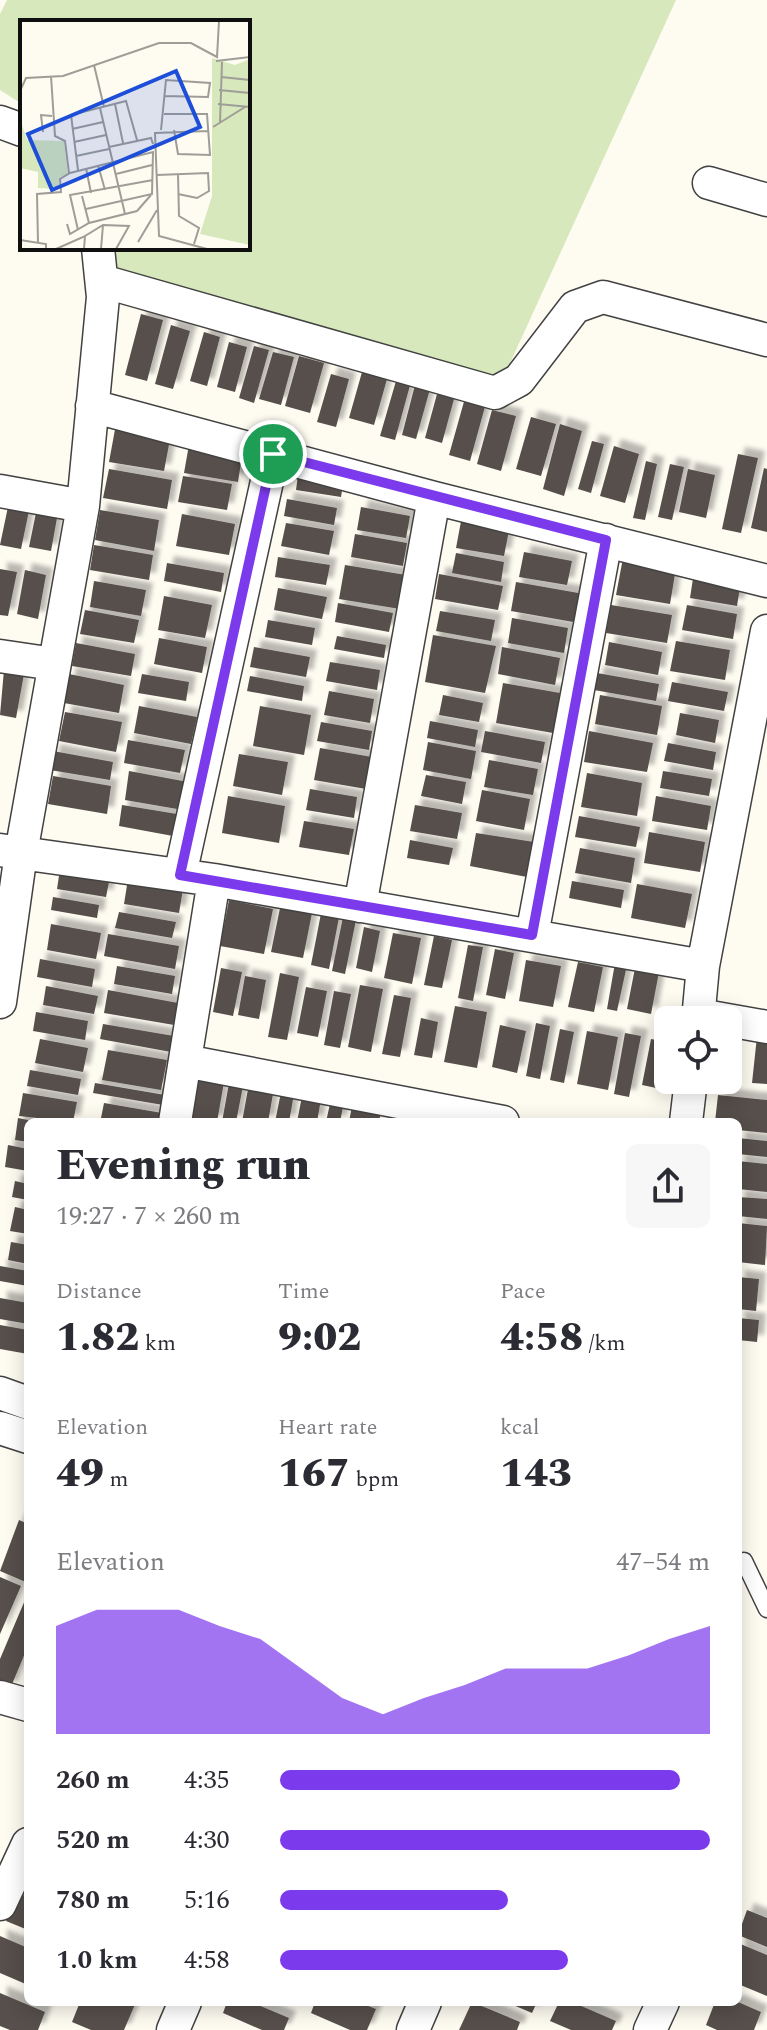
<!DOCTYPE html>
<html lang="en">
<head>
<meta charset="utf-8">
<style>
	:root { --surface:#fff; --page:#f7f7f7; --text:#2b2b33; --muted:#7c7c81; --accent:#7c3aed }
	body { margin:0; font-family:Spectral,serif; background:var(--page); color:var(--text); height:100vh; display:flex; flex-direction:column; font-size:30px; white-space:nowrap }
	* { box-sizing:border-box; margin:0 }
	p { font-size:26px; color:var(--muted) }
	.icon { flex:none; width:44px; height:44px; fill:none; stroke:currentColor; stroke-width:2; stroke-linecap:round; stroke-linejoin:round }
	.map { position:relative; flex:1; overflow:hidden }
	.drawer { position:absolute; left:24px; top:1118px; width:718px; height:888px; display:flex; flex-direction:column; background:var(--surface); border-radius:12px; box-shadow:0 4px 20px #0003 }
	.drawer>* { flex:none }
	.fabs { position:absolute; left:654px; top:1006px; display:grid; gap:16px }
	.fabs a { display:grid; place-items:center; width:88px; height:88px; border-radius:12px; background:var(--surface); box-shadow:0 4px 20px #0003; font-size:40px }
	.pin { position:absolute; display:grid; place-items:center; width:68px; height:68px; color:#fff; margin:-34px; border:4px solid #fff; border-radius:50%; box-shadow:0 2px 8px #0007 }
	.round { display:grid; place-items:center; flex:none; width:84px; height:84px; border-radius:12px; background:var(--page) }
	.overview { display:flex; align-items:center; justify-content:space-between; height:136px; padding:0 32px }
	h1 { font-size:44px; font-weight:800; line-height:60px }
	.metrics { display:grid; grid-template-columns:repeat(3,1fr); gap:12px; height:136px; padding:8px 32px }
	.metrics div { display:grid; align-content:center }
	.metrics b { font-size:40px; font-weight:800 }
	.metrics small { font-size:22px; font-weight:400 }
	.metrics p { font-size:22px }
	.chart { height:224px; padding:16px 32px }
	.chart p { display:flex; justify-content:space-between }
	.chart svg { width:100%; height:144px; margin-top:8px; fill:var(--accent); opacity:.7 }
	ul { padding:0 32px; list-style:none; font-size:26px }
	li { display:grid; grid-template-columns:128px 96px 1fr; align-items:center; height:60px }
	li i { height:20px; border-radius:10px; background:var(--accent) }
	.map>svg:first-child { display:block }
</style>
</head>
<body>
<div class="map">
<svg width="767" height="2030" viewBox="0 0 767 2030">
	<defs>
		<filter id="shadow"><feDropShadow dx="7" dy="-7" stdDeviation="2" flood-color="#0004"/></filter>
	</defs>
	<rect width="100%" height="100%" fill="#fefbf1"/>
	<path fill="#d7e8bc" d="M7,0h669l-176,385 -407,-120 2,-17h153v-226h-226v82l-22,-14v-76z"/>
	<path fill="#574f4b" filter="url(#shadow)" d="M141,314l22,6 -16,61 -22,-6z
		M171,325l19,6 -17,58 -18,-5z
		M204,332l16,5 -13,49 -17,-5z
		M229,342l18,5 -12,45 -18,-5z
		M254,346l15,4 -15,53 -15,-5z
		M273,352l21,5 -13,48 -22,-6z
		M299,356l25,7 -14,50 -25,-7z
		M364,365l25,7 -15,53 -25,-7z
		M331,374l18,5 -13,48 -19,-5z
		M398,374l14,4 -17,62 -15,-4z
		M415,385l15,4 -14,50 -14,-4z
		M437,394l17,5 -12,44 -17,-5z
		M465,398l21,5 -16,58 -21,-6z
		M492,410l24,6 -15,55 -24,-7z
		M531,417l25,7 -15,52 -25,-7z
		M116,424l55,10 -7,37 -55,-9z
		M560,424l22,7 -18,65 -21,-7z
		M190,439l53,10 -5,33 -54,-9z
		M592,441l12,3 -13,49 -13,-4z
		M614,446l25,8 -14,49 -25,-7z
		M738,454l20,4 -17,75 -19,-4z
		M646,461l11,3 -12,56 -12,-2z
		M670,464l14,3 -12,53 -14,-3z
		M299,468l45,9 -3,20 -45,-7z
		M764,468l3,1v63l-16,-4z
		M109,469l63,11 -5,29 -64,-11z
		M688,469l27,6 -9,43 -27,-6z
		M183,476l49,8 -5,26 -49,-8z
		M287,499l50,9 -3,17 -50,-9z
		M9,502l21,4 -9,43 -21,-4z
		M38,503l21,4 -8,44 -22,-4z
		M361,507l49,9 -4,22 -49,-8z
		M100,510l59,10 -5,31 -59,-11z
		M182,514l53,10 -6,31 -53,-9z
		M462,516l48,9 -6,31 -48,-8z
		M286,523l48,8 -5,24 -48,-9z
		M355,534l52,9 -4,23 -52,-9z
		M94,545l59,10 -4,25 -59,-10z
		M524,552l48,9 -5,24 -48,-8z
		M456,553l48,9 -3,20 -49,-9z
		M278,557l52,8 -4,20 -51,-8z
		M623,558l53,10 -6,36 -54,-9z
		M167,563l57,10 -3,19 -57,-11z
		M345,565l61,10 -6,34 -61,-10z
		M0,569l17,3 -9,44 -8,-1z
		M25,570l21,5 -8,44 -21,-5z
		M694,572l47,9 -4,25 -47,-8z
		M439,574l64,12 -5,24 -63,-11z
		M94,581l52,9 -5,26 -51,-9z
		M516,582l68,12 -5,29 -68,-12z
		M278,588l49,9 -5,22 -48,-9z
		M164,596l48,9 -7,33 -47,-8z
		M338,603l55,10 -4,19 -54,-10z
		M611,605l61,10 -5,28 -61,-10z
		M687,605l50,9 -4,25 -51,-9z
		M85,610l54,10 -5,23 -54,-9z
		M440,611l55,9 -4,21 -55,-10z
		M512,618l56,10 -4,25 -56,-10z
		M268,620l47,8 -3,17 -47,-8z
		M433,635l63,11 -11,47 -60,-11z
		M337,636l49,9 -2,13 -50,-9z
		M159,638l48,9 -5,26 -48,-9z
		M676,641l54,9 -5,30 -55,-9z
		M609,642l53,10 -4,23 -53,-10z
		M76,643l59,11 -4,22 -59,-10z
		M254,647l56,10 -4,20 -56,-10z
		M502,647l58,11 -5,27 -57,-11z
		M330,662l50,8 -3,20 -51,-9z
		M4,670l20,4 -8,44 -16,-3z
		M597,673l62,11 -3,17 -62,-11z
		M69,674l55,11 -5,28 -55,-10z
		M142,674l47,8 -3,19 -48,-8z
		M250,676l54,10 -2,15 -55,-10z
		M672,682l56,10 -4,19 -56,-10z
		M503,683l57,10 -7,40 -57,-10z
		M329,691l45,8 -4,24 -46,-8z
		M443,695l40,8 -4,19 -40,-7z
		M600,695l62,11 -5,29 -62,-11z
		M139,706l58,11 -6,27 -57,-11z
		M260,706l51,9 -7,40 -51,-9z
		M65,712l57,10 -6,30 -57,-11z
		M680,713l39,7 -4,23 -39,-8z
		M430,721l48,9 -3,17 -48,-9z
		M321,722l51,9 -3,19 -52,-9z
		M485,731l60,11 -4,21 -60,-11z
		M589,731l64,12 -6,29 -63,-10z
		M128,740l57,10 -5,23 -56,-10z
		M428,742l48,9 -5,28 -48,-9z
		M668,743l48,9 -3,18 -49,-9z
		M320,748l52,9 -6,32 -52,-9z
		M53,751l60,11 -3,18 -60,-10z
		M239,754l49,8 -6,33 -49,-9z
		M489,760l49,9 -5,26 -49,-8z
		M129,771l59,11 -5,28 -58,-10z
		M663,771l49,8 -3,17 -49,-8z
		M587,773l55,10 -5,33 -56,-9z
		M426,775l40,7 -4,22 -41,-8z
		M53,776l58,10 -4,28 -59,-10z
		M310,789l47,8 -3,21 -48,-8z
		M482,790l48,9 -6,31 -48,-9z
		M228,796l57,10 -6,37 -57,-10z
		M656,796l55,10 -4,24 -55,-9z
		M122,805l55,9 -4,22 -54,-10z
		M415,805l47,8 -5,26 -47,-8z
		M579,816l61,11 -4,20 -61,-10z
		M304,821l50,8 -5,26 -50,-8z
		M649,832l56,10 -5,30 -56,-9z
		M476,833l58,9 -7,35 -57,-11z
		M410,840l43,8 -4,17 -42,-7z
		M580,848l55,10 -4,25 -56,-10z
		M60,869l50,8 -4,20 -49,-8z
		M128,879l55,10 -4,24 -55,-9z
		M572,881l52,9 -3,18 -52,-10z
		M637,884l55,10 -7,34 -54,-10z
		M53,897l46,8 -2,13 -46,-8z
		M229,900l44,9 -9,45 -44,-8z
		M323,903l18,4 -12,62 -18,-4z
		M280,908l32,5 -9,45 -32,-6z
		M119,912l57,10 -4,16 -57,-10z
		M343,917l13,3 -11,54 -13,-3z
		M51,924l50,9 -5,26 -49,-9z
		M364,927l16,4 -8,41 -16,-4z
		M393,933l28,5 -9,46 -28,-6z
		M108,934l71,12 -4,23 -71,-13z
		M434,936l18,4 -10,48 -18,-3z
		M468,945l15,2 -10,54 -15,-3z
		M495,949l19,4 -9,46 -19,-4z
		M40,959l55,10 -3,18 -55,-10z
		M526,960l35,6 -8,41 -34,-6z
		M578,962l25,5 -9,45 -26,-5z
		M615,963l12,2 -10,46 -10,-2z
		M117,966l58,10 -3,18 -58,-10z
		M221,968l21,4 -9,44 -20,-4z
		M635,968l24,4 -8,42 -24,-5z
		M280,973l19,4 -12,63 -19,-3z
		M245,976l21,4 -7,39 -21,-4z
		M360,985l23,4 -12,63 -23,-5z
		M46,986l52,10 -4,18 -51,-9z
		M306,987l21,4 -9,46 -21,-4z
		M108,990l70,13 -4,22 -70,-12z
		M334,991l17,3 -11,54 -16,-3z
		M394,995l17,3 -11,59 -18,-3z
		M455,1006l32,6 -10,56 -33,-6z
		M36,1012l52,9 -3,19 -52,-9z
		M421,1018l17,4 -6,36 -18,-3z
		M536,1023l14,3 -10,53 -14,-3z
		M103,1024l71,12 -3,16 -71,-13z
		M500,1025l26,6 -9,42 -25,-6z
		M758,1027l9,1v56l-15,-1z
		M560,1029l14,3 -10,51 -14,-3z
		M587,1031l31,6 -10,53 -31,-6z
		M625,1033l16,3 -12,61 -15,-3z
		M40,1039l48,9 -5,24 -48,-9z
		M651,1039l17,3 -2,48 -24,-5z
		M108,1050l59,10 -6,30 -59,-10z
		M30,1070l51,9 -3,16 -51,-9z
		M193,1076l31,6 -7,40h-33z
		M95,1083l70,12 -2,10 -70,-12z
		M229,1083l14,3 -7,36h-14z
		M248,1089l25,5 -5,28h-26z
		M281,1092l13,2 -5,28h-14z
		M23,1093l54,9 -4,20 -54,-6z
		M718,1095l49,5v33l-29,-3v-8h-23z
		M302,1096l19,3 -4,23h-20z
		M331,1099l13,3 -4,20h-14z
		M104,1103l58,10 -1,9 -60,-4z
		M352,1106l29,5 -2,11h-30z
		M18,1118l10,2v22l-13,-2z
		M738,1138l29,3v16l-29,-3z
		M8,1145l20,4v22l-23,-4z
		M738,1161l29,3v28l-29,-3z
		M15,1181l13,3v16l-16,-3z
		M738,1197l29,2v20l-29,-3z
		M15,1207l13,3v24l-18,-3z
		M738,1223l29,3 -2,39 -27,-3z
		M11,1242l17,3v19l-20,-4z
		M0,1266l28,5v15l-28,-5z
		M738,1277l21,2 -3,32 -18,-2z
		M0,1298l28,5v21l-28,-5z
		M738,1318l21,2 -2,22 -19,-2z
		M0,1325l28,5v24l-28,-5z
		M19,1520l9,4v59l-28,-12z
		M0,1577l21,9 -21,48z
		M28,1593v53l-18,43 -10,-4v-26z
		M18,1893l10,4v33l-22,-9z
		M747,1910l20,8v29l-29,-12z
		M0,1936l28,12v37l-28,-12z
		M738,1943l29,12v41l-29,-12z
		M0,1993l45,19 -7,18h-28l-10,-4z
		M80,2002h56l-12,28h-33l-19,-8z
		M227,2002h24l38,16 -5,12h-22l-39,-17z
		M315,2002h43l18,7 -9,21h-17l-39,-17z
		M472,2002l48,20 -3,8h-58z
		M506,2002h31l-5,11z
		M559,2002h13l44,19 -4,9h-41l-21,-9z
		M715,2002h23l23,10 -7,18h-37l-11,-5z"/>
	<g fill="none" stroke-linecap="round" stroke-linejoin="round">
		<defs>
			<path id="service" d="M744,1561l23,48"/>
			<path id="minor" d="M0,122l22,8
				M709,183l58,17
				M102,281l393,112 24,-13 56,-73 28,-10 164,43
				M92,406l342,92 333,83
				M0,491l83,15
				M0,656l54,8
				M0,850l214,30 489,86
				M180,875l93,-421
				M360,906l74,-408
				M532,935l74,-395
				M0,1002l21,-149 62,-347 20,-209 -5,-49
				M699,1015l68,12
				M698,1020l5,-54 64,-335
				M185,1061l318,61
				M175,1122l39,-242
				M686,1122l5,-42
				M0,1393l28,10
				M0,1428l28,9
				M0,1697l28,8
				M0,1904l28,-60
				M173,2030l12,-28
				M413,2030l12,-28
				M650,2030l13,-28"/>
		</defs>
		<use href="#service" stroke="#424242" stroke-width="19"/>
		<use href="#minor" stroke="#424242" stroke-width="35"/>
		<use href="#service" stroke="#fff" stroke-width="16"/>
		<use href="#minor" stroke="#fff" stroke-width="32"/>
	</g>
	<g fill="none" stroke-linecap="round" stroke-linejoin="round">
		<defs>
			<path id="route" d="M273,454l333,86 -74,395 -352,-60z"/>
		</defs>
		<use href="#route" stroke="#fff" stroke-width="16"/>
		<use href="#route" stroke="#7c3aed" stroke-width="10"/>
	</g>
	<g transform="translate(20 20)">
		<rect width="230" height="230" fill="#fefbf1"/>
		<path d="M192,38l23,7 15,-6v186l-50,-11 12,-38zM0,99l7,21 37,1 4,34 -8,2 -2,12 -20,-1v-16l-18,-4z" fill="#d7e8bc"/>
		<path fill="none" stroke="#9e9d97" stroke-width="2" d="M196,41l34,-4M74,45l10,42M31,56l4,60 10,5 4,32M201,57l29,3M199,70l31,3M0,71l6,-13 37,-2 96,-33h32l26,14 2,-36M95,84l8,39M198,84l32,3M80,88l25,106M144,94h43l3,41 -32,-1 -4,-24M200,103l2,-61M193,107l32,-20M52,109l31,-7M141,110l5,-50 44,3 -2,14 -43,-1M23,112l-2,-17 11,1M54,122l32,-7M89,127l42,-9 2,6M56,136l33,-7M78,145l7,25M66,148l5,25M58,150l-7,-55 55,-14 11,39M96,154l36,-9M158,154l1,42 20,12 -5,16M137,155l51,-2 1,18 -12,7 -19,-4M62,176l7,27M47,204l3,10 19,-11 48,-12 14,-16M58,210l-8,-35 83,-15M65,216l18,-11 26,1 -13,23M0,220l26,4v5M18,222l-1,-48 24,-2 -1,-13 10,-6 83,-21 -1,42 -66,15M118,222l19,-32M36,229l29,-13 -1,13M81,229l2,-24M187,229l-48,-13 -4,-103 53,-2"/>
		<path fill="#1d4ed8" fill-opacity="0.15" stroke="#1d4ed8" stroke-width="4" d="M156,51l24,56 -148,63 -24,-56z"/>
		<rect width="230" height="230" fill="none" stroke="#0f0f0f" stroke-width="4"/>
	</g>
</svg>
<div class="fabs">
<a><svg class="icon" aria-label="locate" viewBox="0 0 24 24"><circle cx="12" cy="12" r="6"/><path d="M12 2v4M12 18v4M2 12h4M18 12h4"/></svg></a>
</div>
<div class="pin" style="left:273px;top:454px;background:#1e9e55"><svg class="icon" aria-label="arrive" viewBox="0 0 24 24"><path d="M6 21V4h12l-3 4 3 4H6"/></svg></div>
<section class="drawer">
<div class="overview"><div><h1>Evening run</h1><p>19:27 · 7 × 260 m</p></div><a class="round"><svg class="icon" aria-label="share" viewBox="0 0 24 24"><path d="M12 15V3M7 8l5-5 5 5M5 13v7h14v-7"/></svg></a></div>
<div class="metrics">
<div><p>Distance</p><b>1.82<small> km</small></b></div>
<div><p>Time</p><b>9:02</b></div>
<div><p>Pace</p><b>4:58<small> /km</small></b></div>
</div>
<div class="metrics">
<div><p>Elevation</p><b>49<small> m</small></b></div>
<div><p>Heart rate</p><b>167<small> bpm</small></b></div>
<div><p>kcal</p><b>143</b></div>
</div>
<div class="chart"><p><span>Elevation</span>47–54 m</p>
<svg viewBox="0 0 160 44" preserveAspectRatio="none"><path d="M0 44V11L10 6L20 6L30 6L40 11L50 15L60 24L70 33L80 38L90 33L100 29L110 24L120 24L130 24L140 20L150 15L160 11V44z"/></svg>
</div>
<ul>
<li><b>260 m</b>4:35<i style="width:93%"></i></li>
<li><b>520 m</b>4:30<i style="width:100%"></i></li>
<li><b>780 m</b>5:16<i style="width:53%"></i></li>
<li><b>1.0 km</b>4:58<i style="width:67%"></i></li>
</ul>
</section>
</div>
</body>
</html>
